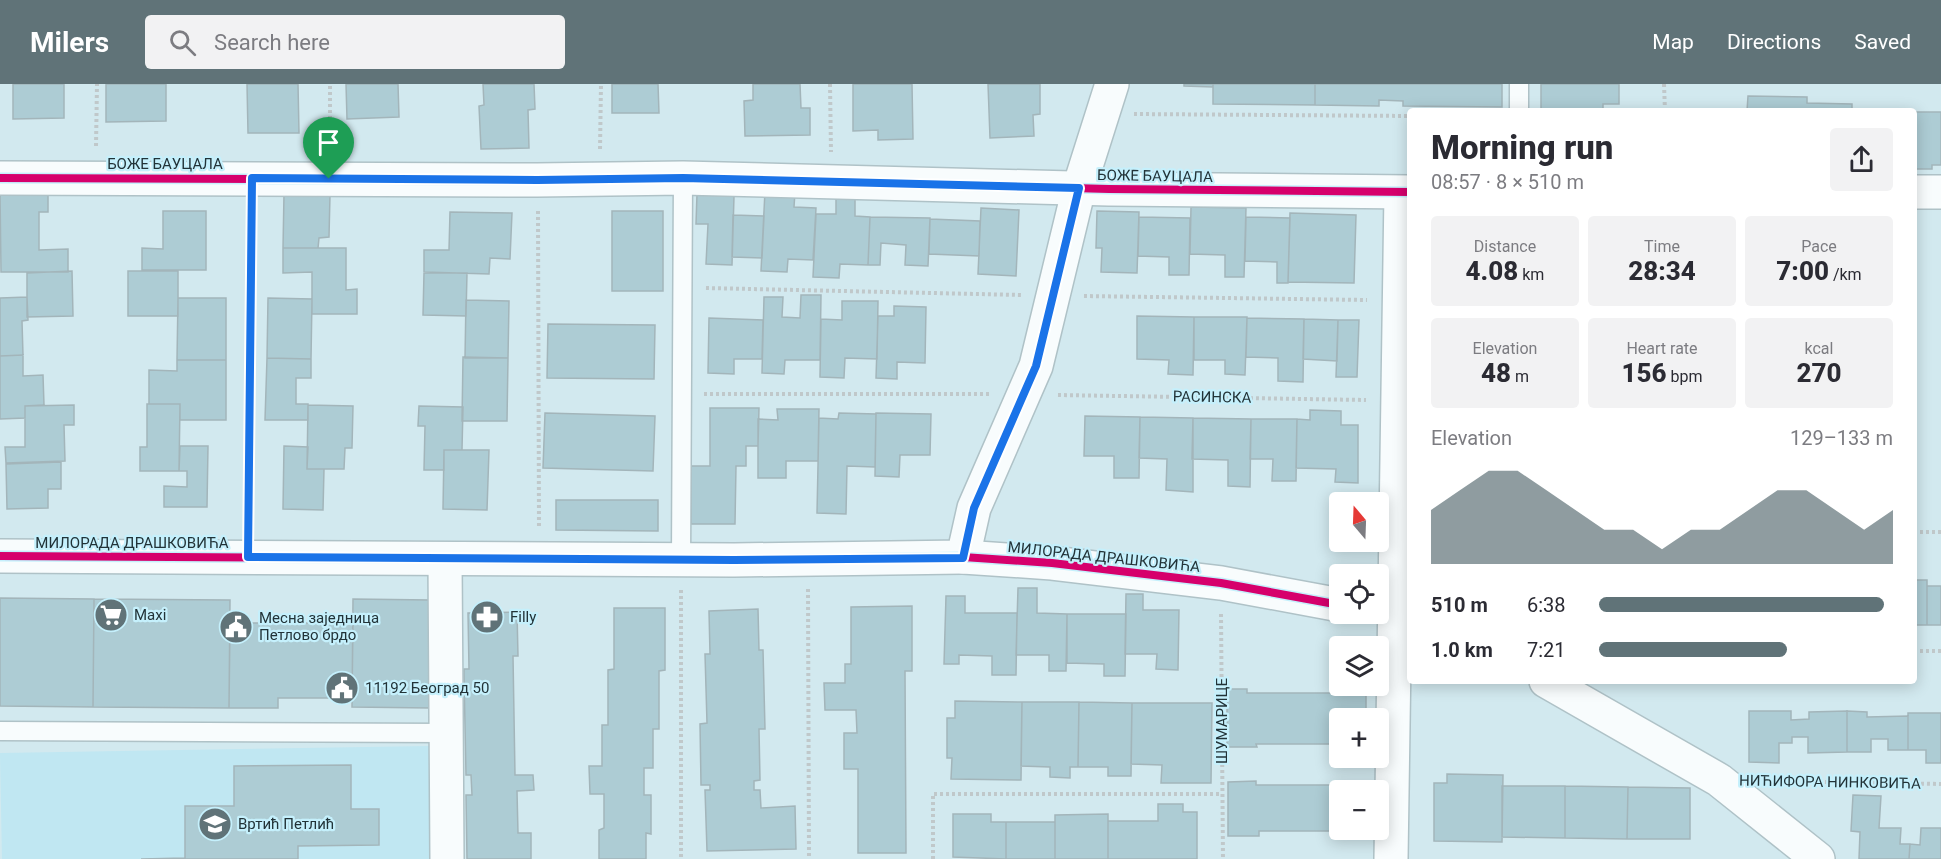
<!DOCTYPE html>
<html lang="en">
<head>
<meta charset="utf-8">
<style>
	:root { --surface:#fff; --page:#f2f2f3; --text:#2b2b33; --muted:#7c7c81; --accent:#607378 }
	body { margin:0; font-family:Roboto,sans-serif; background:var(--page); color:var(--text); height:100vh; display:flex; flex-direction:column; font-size:22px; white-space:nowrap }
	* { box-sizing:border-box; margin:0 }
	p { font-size:20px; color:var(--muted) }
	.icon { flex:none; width:33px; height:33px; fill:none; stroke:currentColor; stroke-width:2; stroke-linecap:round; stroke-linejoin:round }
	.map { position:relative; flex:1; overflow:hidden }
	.drawer { position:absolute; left:1407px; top:24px; width:510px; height:576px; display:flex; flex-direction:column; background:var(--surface); border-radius:6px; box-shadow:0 3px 15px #0003 }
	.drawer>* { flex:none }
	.needle { width:39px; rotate:341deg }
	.buttons { position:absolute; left:1329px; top:408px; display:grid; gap:12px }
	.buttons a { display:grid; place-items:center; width:60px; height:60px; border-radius:6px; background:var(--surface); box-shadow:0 3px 15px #0003; font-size:30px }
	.pin { position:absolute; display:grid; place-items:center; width:51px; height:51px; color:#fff; margin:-62px -26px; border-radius:50% 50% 50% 0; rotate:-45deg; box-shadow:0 0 6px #0007 }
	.pin .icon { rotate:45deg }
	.round { display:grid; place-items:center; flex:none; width:63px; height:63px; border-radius:6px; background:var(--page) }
	.headline { display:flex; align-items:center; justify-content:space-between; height:102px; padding:0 24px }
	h1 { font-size:33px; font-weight:800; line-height:45px }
	.figures { display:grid; grid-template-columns:repeat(3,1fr); gap:9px; height:102px; padding:6px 24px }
	.figures div { display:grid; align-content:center; border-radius:6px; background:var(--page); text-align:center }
	.figures b { font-size:26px; font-weight:800 }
	.figures small { font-size:16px; font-weight:400 }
	.figures p { font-size:16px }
	.chart { height:168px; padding:12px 24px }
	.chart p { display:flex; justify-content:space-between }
	.chart svg { width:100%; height:108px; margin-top:6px; fill:var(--accent); opacity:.7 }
	ul { padding:0 24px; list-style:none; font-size:20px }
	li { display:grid; grid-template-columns:96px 72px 1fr; align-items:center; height:45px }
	li i { height:15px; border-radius:8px; background:var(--accent) }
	header { display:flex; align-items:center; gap:36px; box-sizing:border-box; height:84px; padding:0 30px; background:var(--accent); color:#fff }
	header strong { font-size:28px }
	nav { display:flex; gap:33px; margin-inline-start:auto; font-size:21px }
	.search { width:420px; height:54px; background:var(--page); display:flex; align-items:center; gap:15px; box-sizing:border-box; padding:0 21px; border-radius:6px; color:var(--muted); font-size:22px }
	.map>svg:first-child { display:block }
</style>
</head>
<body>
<header>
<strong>Milers</strong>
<div class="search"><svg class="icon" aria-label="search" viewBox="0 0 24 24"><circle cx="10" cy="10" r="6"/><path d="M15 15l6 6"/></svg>Search here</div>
<nav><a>Map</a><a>Directions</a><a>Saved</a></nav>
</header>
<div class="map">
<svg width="1941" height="775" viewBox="0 0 1941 775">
	<rect width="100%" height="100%" fill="#d2e9ef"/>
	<path fill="#c0e7f2" d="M430,662v113h-428l-2,-106z"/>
	<path fill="#adccd4" stroke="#a3b5ba" stroke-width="1.5" d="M13,0h51v34l-51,1z
		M106,0h60v37l-60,1z
		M247,0h51l1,49h-51z
		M346,0h52l1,33 -52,2z
		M483,0h51l1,25 -7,1 1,38 -48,1 -2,-43 5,-1z
		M612,0h46l1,29h-47z
		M753,0h47l1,24h9v27l-65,1 -1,-35 9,-1z
		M853,0h59l1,55 -35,1v-10l-25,1z
		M988,0h52v30l-7,1 1,21 -44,2z
		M1184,0h29v3l-29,-1z
		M1213,0h102v21l-102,-1z
		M1315,0h187v23l-99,-1v-5l-24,-1v6l-64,-1z
		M1541,0h78v20h-16v7h-62z
		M1748,12l59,1v6l45,1v7h-105z
		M1914,28h27v53h-9v4h-18z
		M0,107h48v21h-9v38l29,-1v23h-67z
		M765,107l30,1 -1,15 22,1 -3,52 -25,-1 -1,13 -26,-1z
		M284,110l46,1 -1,42 -10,1 -1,10h-35z
		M697,110l37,2 -2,69 -26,-1 2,-40h-12z
		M836,113l19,1v18l15,1 -2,48 -28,-1 -1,14 -26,-1 3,-63h20z
		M1191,123l55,1 -2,69h-19v-22l-35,-1z
		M981,124l38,2 -3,66 -38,-2z
		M163,127h43v59h-64v-22l21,1z
		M612,127h51v80h-51z
		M1097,127l42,1 -2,61 -36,-1 1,-24h-6z
		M450,128l62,1 -2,46 -20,-1 -1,16 -65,-2v-22h25z
		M1290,129l66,2 -2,68 -66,-1z
		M733,131l31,1 -2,42 -30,-1z
		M870,133l60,1 -2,48 -23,-1 1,-20 -25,-2 -1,22h-12z
		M1139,133l51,1 -1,57h-20v-18l-31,-1z
		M1246,133l44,1 -2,65h-11v-21l-32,-1z
		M930,135l50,2 -1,35 -50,-2z
		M283,164h63v42l11,-1v25h-45v-42l-29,1z
		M72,187l1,45 -46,1v-44z
		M128,187h50v45h-50z
		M424,189h43l-1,43 -43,-1z
		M801,211h20l-1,65h-35l-1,14 -22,-1 2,-76h19l-1,20 18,1z
		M27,213l1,23 -6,1 1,34 -23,1v-58z
		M178,214h48v62h-49z
		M268,214l44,1 -1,60 -44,-1z
		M466,216l43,1 -1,57h-43z
		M842,217h36l-1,58 -32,-1 -1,20 -24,-1 1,-58 21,1z
		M894,222l32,1 -1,56 -28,-1v17l-21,-1 2,-62h16z
		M1137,232l57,1 -1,58 -25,-1 1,-14 -32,-1z
		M1194,233h53l-2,58 -20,-1v-14h-31z
		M709,234l54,2 -1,39h-28v15l-26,-1z
		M1247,234l57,1 -1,63 -25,-1v-23l-32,-1z
		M1304,235l34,1 -1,41 -34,-2z
		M1338,236h21l-2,57h-21z
		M548,240l107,1 -1,54 -107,-1z
		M23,271v21l20,-1 1,30 -19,1v12l-25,1v-63z
		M463,273l45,1 -1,63h-45z
		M267,274l44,1v19h-15v26h12v16h-43z
		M177,276h49v60h-46v-16h-31v-34l28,1z
		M147,320h33l-1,67h-39v-24h7z
		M74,321v20h-10l1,36 -59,2 -1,-16h20v-41z
		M308,321l45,1 -1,42h-7l-1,21h-37z
		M419,322l44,1 -1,43h-18v20h-20l1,-44h-7z
		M710,324h49l-1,38h-12v20h-10l-1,58h-44v-58h19z
		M777,325h42l-1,52h-32v17h-28v-59l20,1z
		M1310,326l31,1v14h17v58l-23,-1 1,-13 -40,-1 1,-49 13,1z
		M545,329l110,3 -2,55 -110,-3z
		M839,329l37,1 -1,53 -28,-1 -1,48 -29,-1 2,-95 19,1z
		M876,329l55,1 -1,41h-30l-1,22 -24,-1z
		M1085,332l55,1 -1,61h-25v-22h-30z
		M1140,333l53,1v74l-27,-2 1,-31 -28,-1z
		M1193,334l58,1 -1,68 -22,-1v-26l-36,-1z
		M1251,335h46l-1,62h-24l1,-22h-23z
		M180,362h28l-1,61h-43v-21l23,1v-16h-8z
		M284,362l24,1 -1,22h17l-1,41 -40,-1z
		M444,366h45l-2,60 -44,-1z
		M61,378v27h-13v19l-41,1 -1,-45z
		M556,416h102v31l-102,-1z
		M1914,496h13v45h-13z
		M1927,502h14v39h-14z
		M1018,504h19v25l30,1 -1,57h-17v-16h-33z
		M1126,510h17v16h36l-1,60 -22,-1 1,-15h-32z
		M946,512h19v17h52l-1,62h-24v-19l-33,-1v9h-15z
		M0,514l94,1 -1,108 -93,-1z
		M94,515l136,1 -1,108 -136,-1z
		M353,515l77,1v108l-78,-1z
		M912,522v65h-7l1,182h-48v-84h-14v-36h13l-1,-23h-31l-1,-27h21v-19h6v-57z
		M614,524h51v62l-6,1v58h-6v39h-9v27h7v39l-5,-1v26h-47v-29l5,-2v-34h-14l-1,-28h13v-41h6v-55l6,-1z
		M758,525l1,41h4l2,79h-6l1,51 -6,1v9h6l1,18 34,-2 1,43 -89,2 -2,-61h5v-5h-9l-1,-61 7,-1 -2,-69h5l-1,-43z
		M517,528l1,44h-5l2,119h18l1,15 -17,1 1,42h13v26h-64l-1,-64h6l-1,-20h-5l-2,-100v-6h5l-1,-56z
		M1067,530h59l-1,62h-21v-12l-37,-1z
		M230,539h123l-1,75h-74v10h-49z
		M1227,605h20v4h119v25h-26v30l-3,-4h-81l1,3h-30z
		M955,617l67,1 -1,78 -70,-1 1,-21h-5v-40h8z
		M1022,618h57l-1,65h-8v11l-20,-1v-10l-29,-1z
		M1079,618l53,1 -1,73h-23v-9h-30z
		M1132,619h80l-1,80h-50l1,-18 -31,-1z
		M1749,627h42v9l18,-1v-7l38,-1v41l-39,1v-16h-16v6h-13v20l-30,-1z
		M1847,627l20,1v5l41,-1v34h-20v-11h-17v13h-24z
		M1908,629h33v50h-15v-13h-18z
		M351,681v44h28v36l-81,1v13h-157l44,-1v-52h49v-40z
		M1447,690l56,1 -1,67 -68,-1v-58h13z
		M1256,697v4h108v5h-24v40l24,1h-105v5h-31v-54z
		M1502,702h63v52l-63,-1z
		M1565,702l63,1 -1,52 -62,-1z
		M1628,703l62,1v51h-63z
		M1853,711l28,1 -2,32h22l-1,16h10l-1,15h-50l1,-27 -9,-1z
		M1158,720h25v8h14v47h-89v-38h50z
		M953,730h38v8h15v37l-53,-2z
		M1108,730v45h-53v-44z
		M1006,738h49v37h-49z
		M1921,744h20v31h-32l1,-15 10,1z"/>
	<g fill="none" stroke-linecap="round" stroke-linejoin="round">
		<defs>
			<path id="service" d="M1519,27v-27
				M681,476l2,-382
				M0,647l446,2"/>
			<path id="minor" d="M0,94l537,2 146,-2 426,11 301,3
				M1914,108h27
				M963,473l89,6 169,20 119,22
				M445,475l2,300
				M1546,597l173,99 99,79
				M1391,775l10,-667"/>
			<path id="tertiary" d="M0,472l734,4 229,-3 11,-49 62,-142 43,-178 33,-104"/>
		</defs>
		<use href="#service" stroke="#afc2c7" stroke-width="21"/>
		<use href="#minor" stroke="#afc2c7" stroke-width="36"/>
		<use href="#tertiary" stroke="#afc2c7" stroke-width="36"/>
		<path stroke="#c0c8ca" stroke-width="4" stroke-dasharray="3 3" stroke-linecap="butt" d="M830,0l1,68
			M1664,0l1,27
			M1134,30l276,2
			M96,62l1,-62
			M330,65v-65
			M600,65l1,-65
			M538,127l1,317
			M706,204l316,7
			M1084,212l283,4
			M704,310h287
			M1058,311l308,5
			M248,442l4,-317
			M1914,448h27
			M808,505l1,270
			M681,506v269
			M1221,530l2,245
			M1914,567h27
			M1771,697l170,3
			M933,775v-65h289"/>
		<use href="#service" stroke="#f8fcfd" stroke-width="18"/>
		<use href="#minor" stroke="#f8fcfd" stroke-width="33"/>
		<use href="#tertiary" stroke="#f8fcfd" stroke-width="33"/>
		<defs>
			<path id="cycleway" d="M0,94l537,2 146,-2 426,11 301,3
				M0,472l734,4 229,-3 89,6 169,20 119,22"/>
		</defs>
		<use href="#cycleway" stroke="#c5f0fc" stroke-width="11"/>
		<use href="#cycleway" stroke="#d6006c" stroke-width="8"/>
	</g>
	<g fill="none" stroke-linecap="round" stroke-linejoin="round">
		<defs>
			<path id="route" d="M252,94l285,2 146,-2 396,10 -43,178 -62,142 -11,50 -229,2 -486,-3z"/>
		</defs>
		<use href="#route" stroke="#fff" stroke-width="12"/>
		<use href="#route" stroke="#1a73e8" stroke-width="8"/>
	</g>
	<defs>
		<symbol id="supermarket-disc" viewBox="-11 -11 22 22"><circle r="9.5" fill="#607378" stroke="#c5f0fc"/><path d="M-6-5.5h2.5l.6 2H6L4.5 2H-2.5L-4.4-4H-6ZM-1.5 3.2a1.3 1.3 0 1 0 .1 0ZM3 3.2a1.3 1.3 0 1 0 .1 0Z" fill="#fff"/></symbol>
		<symbol id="pharmacy-disc" viewBox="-11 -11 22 22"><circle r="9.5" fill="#607378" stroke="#c5f0fc"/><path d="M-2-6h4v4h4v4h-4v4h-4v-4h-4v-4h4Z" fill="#fff"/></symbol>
		<symbol id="civic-disc" viewBox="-11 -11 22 22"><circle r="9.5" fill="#607378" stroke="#c5f0fc"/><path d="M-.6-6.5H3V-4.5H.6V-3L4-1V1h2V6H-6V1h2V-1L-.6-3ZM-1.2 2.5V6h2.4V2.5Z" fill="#fff"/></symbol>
		<symbol id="school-disc" viewBox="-11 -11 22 22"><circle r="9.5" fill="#607378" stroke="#c5f0fc"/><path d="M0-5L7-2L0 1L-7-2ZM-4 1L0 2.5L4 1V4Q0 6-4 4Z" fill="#fff"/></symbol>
	</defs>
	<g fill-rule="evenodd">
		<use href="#supermarket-disc" x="92" y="512" width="38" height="38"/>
		<use href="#pharmacy-disc" x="468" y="514" width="38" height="38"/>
		<use href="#civic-disc" x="217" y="524" width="38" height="38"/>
		<use href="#civic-disc" x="323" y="585" width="38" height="38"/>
		<use href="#school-disc" x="196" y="721" width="38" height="38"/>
	</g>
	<g text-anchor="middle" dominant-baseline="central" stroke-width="4.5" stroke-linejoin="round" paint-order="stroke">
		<g font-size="15" fill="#223338" stroke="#c5f0fc">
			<text x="165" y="80">БОЖЕ БАУЦАЛА</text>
			<text transform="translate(1155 92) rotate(1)">БОЖЕ БАУЦАЛА</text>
			<text transform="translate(1212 313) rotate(1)">РАСИНСКА</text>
			<text x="132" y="459">МИЛОРАДА ДРАШКОВИЋА</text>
			<text transform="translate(1104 473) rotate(6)">МИЛОРАДА ДРАШКОВИЋА</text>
			<text transform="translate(1222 637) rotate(-90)">ШУМАРИЦЕ</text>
			<text transform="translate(1830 698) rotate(1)">НИЋИФОРА НИНКОВИЋА</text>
		</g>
		<g font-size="15" fill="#223338" stroke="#c5f0fc" text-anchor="start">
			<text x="134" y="531">Maxi</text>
			<text x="510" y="533">Filly</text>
			<text x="259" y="534">Месна заједница<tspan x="259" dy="17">Петлово брдо</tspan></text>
			<text x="365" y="604">11192 Београд 50</text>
			<text x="238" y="740">Вртић Петлић</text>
		</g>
	</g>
</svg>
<div class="buttons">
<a><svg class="needle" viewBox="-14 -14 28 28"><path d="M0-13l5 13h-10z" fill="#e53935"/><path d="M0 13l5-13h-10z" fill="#7c7c81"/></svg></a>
<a><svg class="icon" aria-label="locate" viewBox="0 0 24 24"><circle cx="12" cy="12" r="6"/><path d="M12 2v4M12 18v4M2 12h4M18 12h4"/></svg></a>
<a><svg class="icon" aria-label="layers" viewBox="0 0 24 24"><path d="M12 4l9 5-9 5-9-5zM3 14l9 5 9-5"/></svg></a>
<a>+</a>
<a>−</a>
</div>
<div class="pin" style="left:329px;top:95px;background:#1e9e55"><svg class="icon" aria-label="arrive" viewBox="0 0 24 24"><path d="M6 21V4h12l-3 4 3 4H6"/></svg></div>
<section class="drawer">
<div class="headline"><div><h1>Morning run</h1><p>08:57 · 8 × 510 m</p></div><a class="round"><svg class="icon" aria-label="share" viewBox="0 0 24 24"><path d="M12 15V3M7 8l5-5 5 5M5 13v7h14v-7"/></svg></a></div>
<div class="figures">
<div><p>Distance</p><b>4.08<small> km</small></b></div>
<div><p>Time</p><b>28:34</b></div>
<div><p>Pace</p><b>7:00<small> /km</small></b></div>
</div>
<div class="figures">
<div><p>Elevation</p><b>48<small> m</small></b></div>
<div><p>Heart rate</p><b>156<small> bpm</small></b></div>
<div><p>kcal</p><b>270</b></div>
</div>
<div class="chart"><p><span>Elevation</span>129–133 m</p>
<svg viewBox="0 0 160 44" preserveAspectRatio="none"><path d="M0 44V22L10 14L20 6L30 6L40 14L50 22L60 30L70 30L80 38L90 30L100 30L110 22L120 14L130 14L140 22L150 30L160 22V44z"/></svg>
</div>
<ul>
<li><b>510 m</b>6:38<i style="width:97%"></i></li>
<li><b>1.0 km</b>7:21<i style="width:64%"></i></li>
</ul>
</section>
</div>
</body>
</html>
